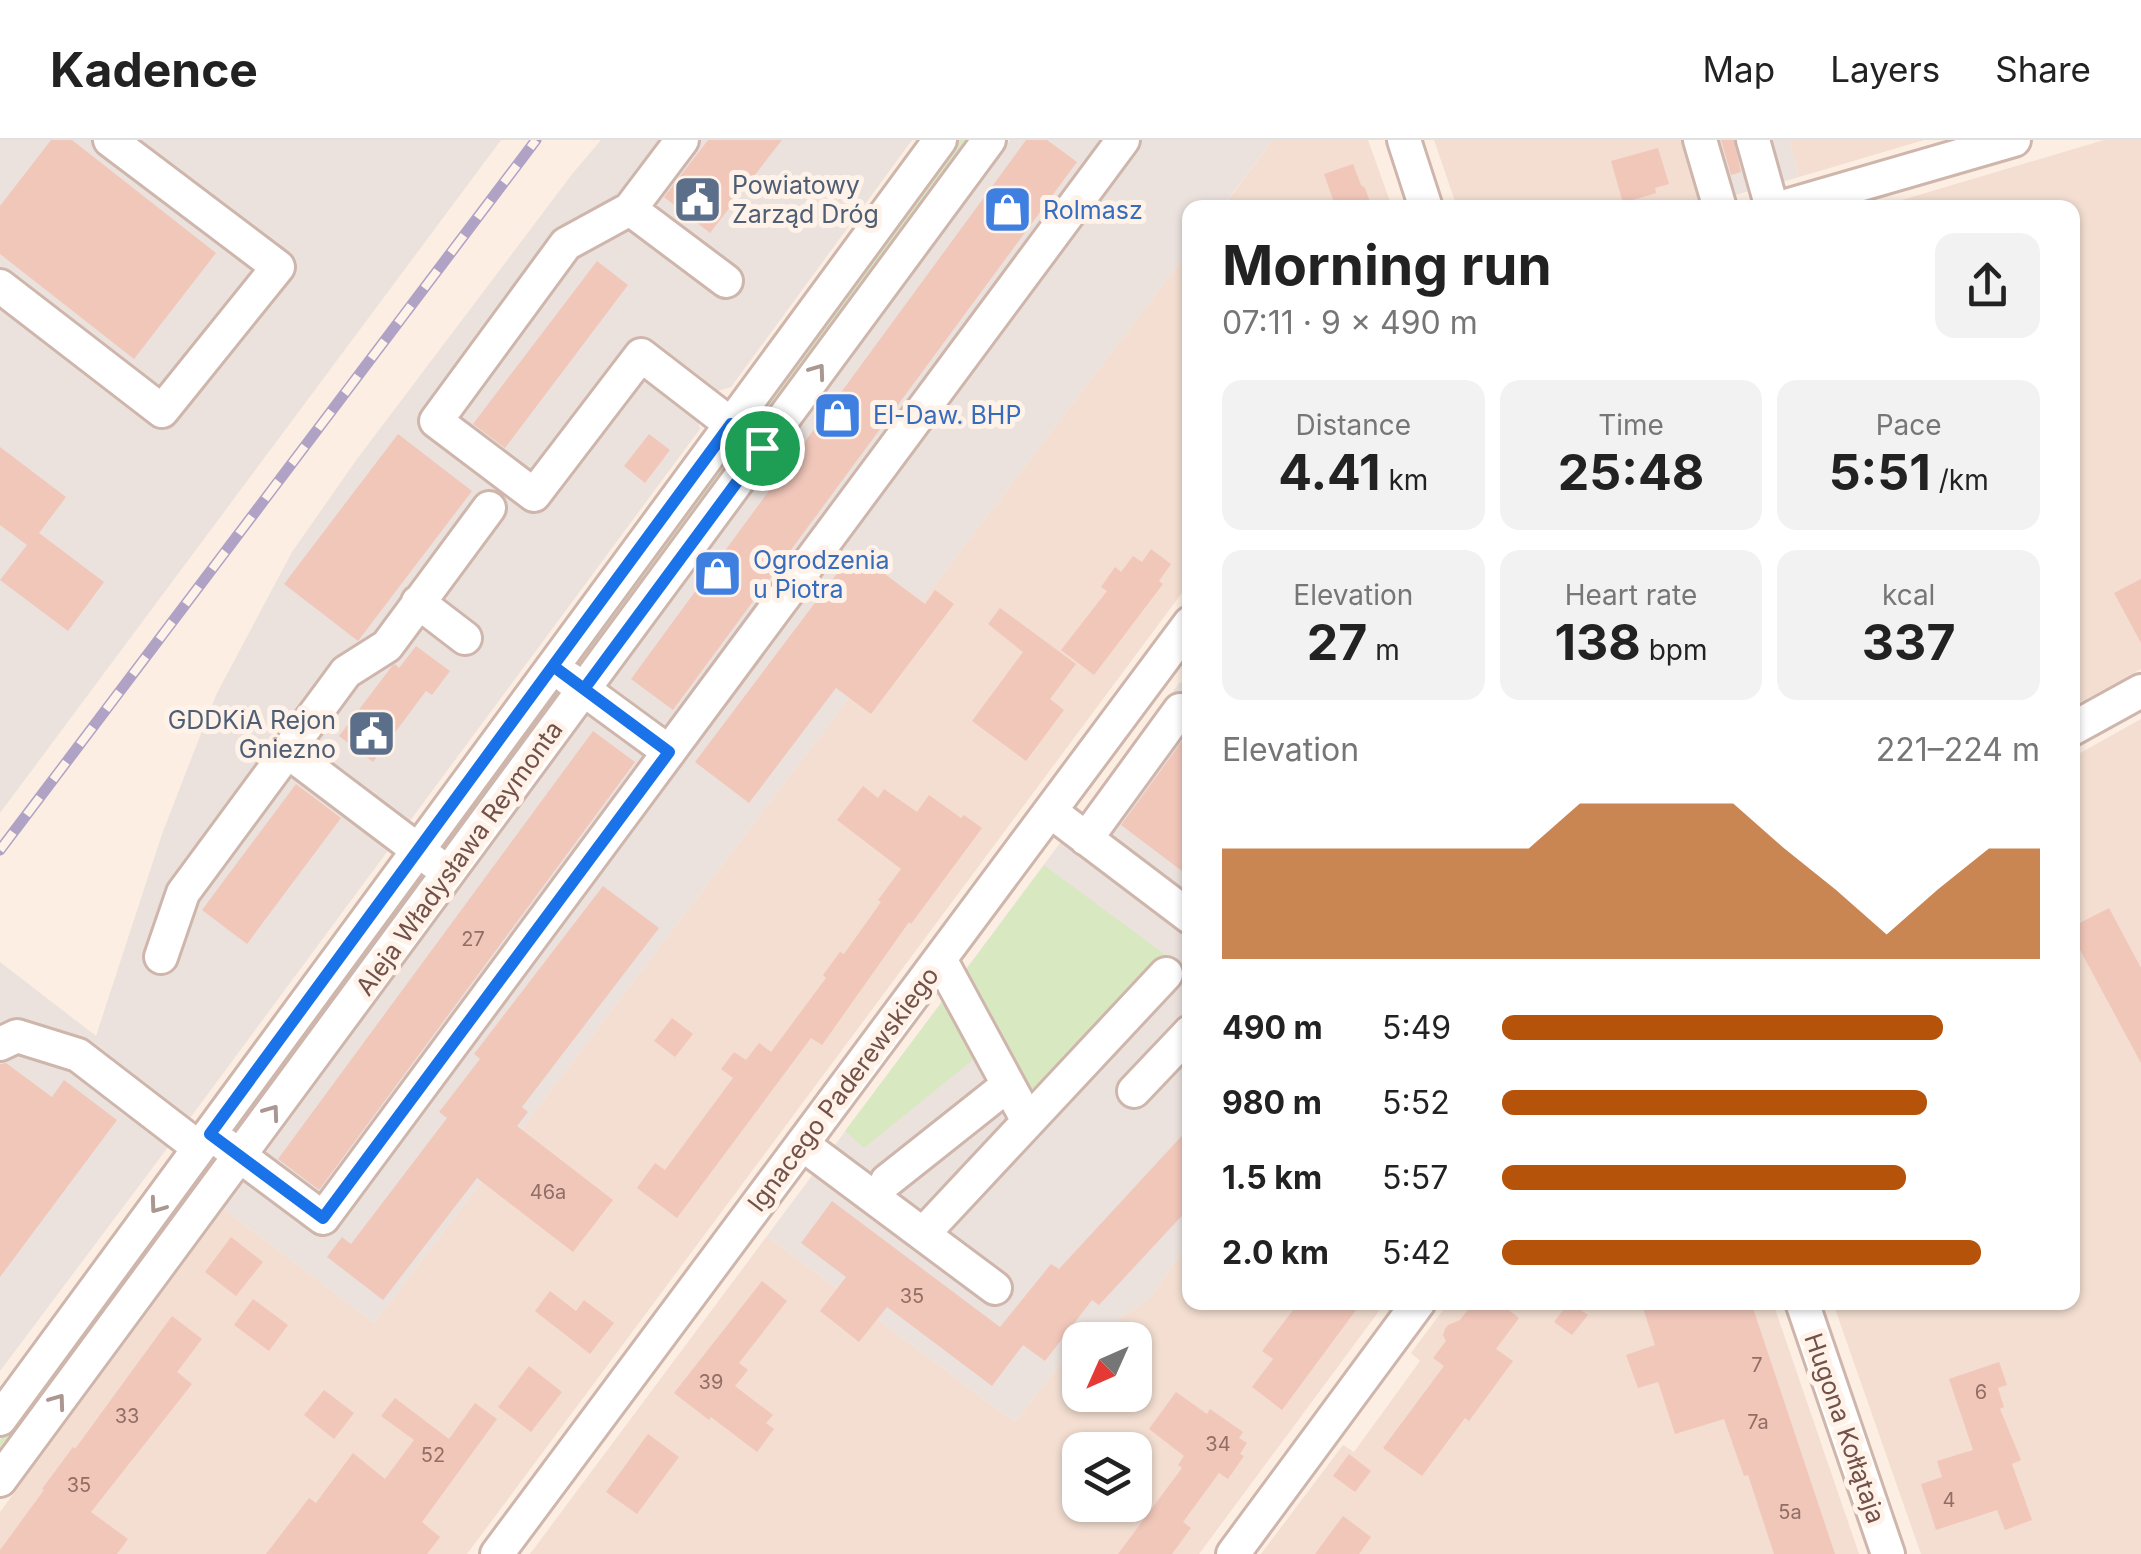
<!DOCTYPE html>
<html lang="en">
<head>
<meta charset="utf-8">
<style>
	:root { --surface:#fff; --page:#f2f2f2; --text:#222; --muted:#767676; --line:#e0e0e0; --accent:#b45309 }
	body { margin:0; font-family:Inter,sans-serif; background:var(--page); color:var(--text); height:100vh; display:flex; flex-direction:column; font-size:38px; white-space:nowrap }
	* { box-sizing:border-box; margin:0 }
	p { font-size:32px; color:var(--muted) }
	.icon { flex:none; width:55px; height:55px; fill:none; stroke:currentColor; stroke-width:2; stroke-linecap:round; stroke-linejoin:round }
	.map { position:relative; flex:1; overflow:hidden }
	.side { position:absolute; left:1182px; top:60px; width:898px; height:1110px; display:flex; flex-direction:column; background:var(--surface); border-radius:20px; box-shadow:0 2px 8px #0004 }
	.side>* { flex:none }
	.needle { width:65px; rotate:225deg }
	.controls { position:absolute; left:1062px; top:1182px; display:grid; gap:20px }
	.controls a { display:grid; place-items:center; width:90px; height:90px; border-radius:20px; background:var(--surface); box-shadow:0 2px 8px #0004; font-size:50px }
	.pin { position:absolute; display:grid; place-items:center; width:85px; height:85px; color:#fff; margin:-42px; border:5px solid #fff; border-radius:50%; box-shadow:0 2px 10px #0007 }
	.round { display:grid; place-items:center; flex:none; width:105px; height:105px; border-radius:20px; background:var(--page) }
	.overview { display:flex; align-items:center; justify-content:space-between; height:170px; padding:0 40px }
	h1 { font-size:55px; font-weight:700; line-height:75px }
	.stats { display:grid; grid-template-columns:repeat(3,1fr); gap:15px; height:170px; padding:10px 40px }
	.stats div { display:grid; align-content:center; border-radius:20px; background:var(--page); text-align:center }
	.stats b { font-size:50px; font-weight:700 }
	.stats small { font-size:28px; font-weight:400 }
	.stats p { font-size:28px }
	.chart { height:280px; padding:20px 40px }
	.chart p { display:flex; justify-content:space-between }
	.chart svg { width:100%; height:180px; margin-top:10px; fill:var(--accent); opacity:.7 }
	ul { padding:0 40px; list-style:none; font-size:32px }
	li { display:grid; grid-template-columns:160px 120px 1fr; align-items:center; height:75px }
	li i { height:25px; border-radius:12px; background:var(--accent) }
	header { display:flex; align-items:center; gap:60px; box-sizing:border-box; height:140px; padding:0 50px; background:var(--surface); border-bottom:2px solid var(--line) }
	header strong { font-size:48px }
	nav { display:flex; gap:55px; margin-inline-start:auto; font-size:35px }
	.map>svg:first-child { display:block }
</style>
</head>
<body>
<header>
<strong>Kadence</strong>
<nav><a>Map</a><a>Layers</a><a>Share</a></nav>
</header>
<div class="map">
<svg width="2141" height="1414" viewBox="0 0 2141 1414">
	<rect width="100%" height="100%" fill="#fceee2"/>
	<path fill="#f3ded1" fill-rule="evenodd" d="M1273,0h95l24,67 -170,1z
		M1434,0h254l19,63 -16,5 -234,-1z
		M1789,0h135l-125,37z
		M2104,0h37v529l-68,37 -1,-498h-197z
		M1190,109v333l-723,972h-467v-42l224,-303 150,114z
		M2141,579v835h-220l-88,-251 239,-1 1,-545z
		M767,1096l248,186 55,-71 10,-6v50h55v-55h-48l63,-42 40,-58v62l195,1 -186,251h-669zM1080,1310h55v55h-55z
		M1449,1162l324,1 86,251h-598l82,-109 11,7 66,-91 -9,-8z"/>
	<path fill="#ebe2dd" d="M0,0h501l-501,673z
		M601,0h311l-181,247 -13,4 -21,25 3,13 -507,685 -193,257v-409l96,74 66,-202 54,-139 76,-143 65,-93 216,-286z
		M1010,0h263l-51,67 -32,1v41l-816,1074 -150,-114z
		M1688,0h101l10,37 -92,26z
		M1180,542l10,7v551l-40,58 -63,42h-7v5l-10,6 -55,71 -248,-186z"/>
	<path fill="#d8e9c1" d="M956,0h12l-196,266 -6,5 -4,-3 1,-5z
		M725,318l6,3 -3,7 -140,185 -5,-3z
		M553,551l4,4 -3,5 -99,137 -5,4 -4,-3z
		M1044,725l123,91 -139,149 -65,-131z
		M411,745l4,2 -2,7 -164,223 -6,5 -4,-3z
		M948,854l31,61 -115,93 -19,-17z
		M193,1041v10l-5,10 -188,252v-13l184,-250z"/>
	<path fill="#f1c7ba" d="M51,0h21l144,113 -82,106 -134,-105v-48z
		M708,0h74l-72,93 -46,-36z
		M1026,0h21l30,22 -404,548 -42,-31z
		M1721,0h13l7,32 -10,3z
		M1658,8l11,36 -14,4 1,5 -33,10 -12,-42z
		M1353,24l8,21 4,3 7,20h-36l-12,-34z
		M597,121l31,24 -123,163 -32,-24z
		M398,294l74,57 -114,150 -74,-57z
		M649,294l21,16 -25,33 -21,-17z
		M0,307l66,50 -27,36 65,49 -36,49 -68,-51 27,-35 -27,-20z
		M1151,409l20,15 -12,17 4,3 -69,91 -33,-25 46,-59 -6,-4 14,-20 6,5 12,-16 9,6z
		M854,411l71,53 10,-14 19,14 -83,110 -35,-26 -87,115 -54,-41z
		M2141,439v64l-27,-50z
		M1000,468l76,56 -26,35 14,11 -38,51 -54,-40 51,-69 -35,-28z
		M416,506l34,25 -18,24 -6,-4 -53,71 -34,-26 53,-70 3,-2 4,4z
		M593,591l42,31 -316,428 -41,-31z
		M1185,597l5,1v139l-69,-52z
		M296,644l45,34 -94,126 -45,-34z
		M863,646l15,12 6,-9 33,23 12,-17 32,23 3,-3 18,13 -71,96 -2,-2 -87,123 -11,-7 -134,180 -40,-30 18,-25 10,7 68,-92 -12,-9 13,-17 12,8 13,-17 12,9 55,-74 -3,-3 17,-23 4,2 37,-52 -3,-2 23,-31 -64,-49z
		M603,746l56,42 -137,179 6,5 -11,14 96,74 -40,52 -96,-74 -94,122 -56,-43 15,-20 9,7 96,-126 -8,-6 41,-53 -6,-5z
		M2109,768l32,60v95l-69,-128v-8z
		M672,878l21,16 -18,23 -21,-16z
		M6,923l46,34 12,-17 53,40 -117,157v-213z
		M1190,987v80l-91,98 -7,-5 -47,61 -22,-16 -31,41 -105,-79 -28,35 -39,-31 26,-34 -45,-34 31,-42 168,126 51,-63 8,5z
		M231,1097l32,25 -27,34 -31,-24z
		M762,1141l25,20 -48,62 9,7 -13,16 38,29 -7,8 8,6 -17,23 -46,-35 -2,3 -35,-27z
		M550,1151l26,20 8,-11 30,23 -24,31 -55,-43z
		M253,1159l35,26 -19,26 -35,-26z
		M1299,1162h63l-80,108 -30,-23 21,-28 -11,-8z
		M1474,1162h25l20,16 -23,31 17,12 -44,60 -4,-3 -43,58 -39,-28 61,-82 -11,-8 13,-17 -3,-6 2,-6 3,-4 12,-5z
		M1569,1162l19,13 -16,20 -18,-13z
		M1641,1162h110l84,252h-61l-26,-79 -4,1 -20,-57 -49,15 -17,-52 -20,6 -12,-33 29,-10z
		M172,1176l30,23 -25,33 15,12 -101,128 37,27 -11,15h-117v-4l44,-60 -2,-1 31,-42 2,2z
		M1999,1222l8,23 -9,3 6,19 -4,2 21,51 -9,4 20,56 -27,10 -8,-20 -61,20 -15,-46 21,-7 -5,-16 36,-11 -24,-71z
		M529,1226l33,26 -31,40 -33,-25z
		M324,1250l30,23 -20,26 -30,-24z
		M1176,1252l31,22 3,-5 33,23 -4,6 8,5 -7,11 4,2 -16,23 -9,-6 -36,49 8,6 -19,26h-54l64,-86 -4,-3 6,-9 -35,-27z
		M395,1258l54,41 26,-36 22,16 -75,103 18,15 -13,17h-161l43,-56 7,5 37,-50 32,26 29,-39 -33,-24z
		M648,1294l31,23 -42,57 -31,-22z
		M1349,1314l22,17 -16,21 -22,-16z
		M1343,1376l28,21 -12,17h-44z"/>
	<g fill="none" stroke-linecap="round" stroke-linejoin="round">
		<defs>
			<path id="minor" d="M1404,0l22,68
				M1700,0l20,68
				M1753,0l19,68
				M1779,68l235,-68
				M630,69l52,-69
				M726,141l-96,-72 -64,35 -130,177 98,74 107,-140 105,81
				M0,146l162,125 116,-144 -168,-127
				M418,462l47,36
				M568,538l101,74
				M2072,589l69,-38
				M287,611l148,112
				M1050,671l140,106
				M1086,699l94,-129 10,8
				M161,817l22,-64 163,-221 41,-26 102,-138
				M940,819l88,162
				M0,904l17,-8 61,19 121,93
				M1134,951l56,-59
				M224,1004l99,74 800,-1078
				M802,1004l193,144
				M887,1041l121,-96
				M923,1094l243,-260
				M1802,1162l86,252
				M0,1279l940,-1279
				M0,1340l989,-1340
				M497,1414l693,-931
				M1233,1414l186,-252"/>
		</defs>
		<use href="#minor" stroke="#cfb6ac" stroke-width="38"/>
		<use href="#minor" stroke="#fff" stroke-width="32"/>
		<defs>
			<path id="rail" d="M0,710l536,-710"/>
		</defs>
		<use href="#rail" stroke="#afa2c5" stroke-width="11"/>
		<use href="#rail" stroke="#fff2e8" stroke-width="8" stroke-dasharray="22" stroke-linecap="butt"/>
	</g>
	<defs><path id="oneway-chevron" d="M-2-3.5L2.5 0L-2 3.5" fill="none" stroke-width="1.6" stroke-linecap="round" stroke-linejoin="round" transform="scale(2.5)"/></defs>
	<g stroke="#ab9792">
		<use href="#oneway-chevron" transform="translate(818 231) rotate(-54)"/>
		<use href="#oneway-chevron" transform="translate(272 972) rotate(-54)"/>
		<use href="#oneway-chevron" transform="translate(157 1066) rotate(126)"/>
		<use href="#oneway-chevron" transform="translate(58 1261) rotate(-54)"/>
	</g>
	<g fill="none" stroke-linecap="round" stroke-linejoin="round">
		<defs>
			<path id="route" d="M762,308l-178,241 -31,-23 -343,468 113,84 346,-466 -116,-86 178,-242 31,24"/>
		</defs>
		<use href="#route" stroke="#fff" stroke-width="20"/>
		<use href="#route" stroke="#1a73e8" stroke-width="12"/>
	</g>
	<defs>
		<symbol id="civic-square" viewBox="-11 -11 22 22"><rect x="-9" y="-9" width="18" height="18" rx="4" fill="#5c6f8a" stroke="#fff2e8"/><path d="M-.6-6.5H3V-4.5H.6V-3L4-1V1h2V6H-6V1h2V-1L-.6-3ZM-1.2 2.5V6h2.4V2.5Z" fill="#fff"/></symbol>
		<symbol id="shop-square" viewBox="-11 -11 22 22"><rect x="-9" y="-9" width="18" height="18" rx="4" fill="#3f7fe0" stroke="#fff2e8"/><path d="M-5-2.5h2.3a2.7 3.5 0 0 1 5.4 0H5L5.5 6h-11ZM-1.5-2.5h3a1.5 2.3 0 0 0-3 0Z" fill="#fff"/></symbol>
	</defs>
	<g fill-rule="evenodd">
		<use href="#civic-square" x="670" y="32" width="55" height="55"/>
		<use href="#shop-square" x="980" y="42" width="55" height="55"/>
		<use href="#shop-square" x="810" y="248" width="55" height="55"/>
		<use href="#shop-square" x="690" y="406" width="55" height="55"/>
		<use href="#civic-square" x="344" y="566" width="55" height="55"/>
	</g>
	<g text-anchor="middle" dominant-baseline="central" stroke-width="10" stroke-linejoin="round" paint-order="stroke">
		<g font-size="20" fill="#926e65">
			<text x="473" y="799">27</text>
			<text x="548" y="1052">46a</text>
			<text x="912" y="1156">35</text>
			<text x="1757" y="1225">7</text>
			<text x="711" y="1242">39</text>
			<text x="1981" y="1252">6</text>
			<text x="127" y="1276">33</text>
			<text x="1758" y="1282">7a</text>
			<text x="1218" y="1304">34</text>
			<text x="433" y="1315">52</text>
			<text x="79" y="1345">35</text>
			<text x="1949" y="1360">4</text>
			<text x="1790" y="1372">5a</text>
		</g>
		<g font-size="25" fill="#4e5e75" stroke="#fff2e8" text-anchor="start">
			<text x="732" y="45">Powiatowy<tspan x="732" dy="29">Zarząd Dróg</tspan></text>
			<text x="336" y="580" text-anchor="end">GDDKiA Rejon<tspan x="336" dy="29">Gniezno</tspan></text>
		</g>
		<g font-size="25" fill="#366cbe" stroke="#fff2e8" text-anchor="start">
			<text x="1043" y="70">Rolmasz</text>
			<text x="873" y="275">El-Daw. BHP</text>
			<text x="753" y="420">Ogrodzenia<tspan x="753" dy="29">u Piotra</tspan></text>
		</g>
		<g font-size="25" fill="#735149" stroke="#fff2e8">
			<text transform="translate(459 718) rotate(-54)">Aleja Władysława Reymonta</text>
			<text transform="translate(843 949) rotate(-53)">Ignacego Paderewskiego</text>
			<text transform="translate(1845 1288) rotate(71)">Hugona Kołłątaja</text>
		</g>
	</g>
</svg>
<div class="controls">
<a><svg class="needle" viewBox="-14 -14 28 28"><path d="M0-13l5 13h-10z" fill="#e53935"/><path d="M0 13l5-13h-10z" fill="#767676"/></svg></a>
<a><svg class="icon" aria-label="layers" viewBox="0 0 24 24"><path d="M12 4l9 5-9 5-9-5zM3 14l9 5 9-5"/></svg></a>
</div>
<div class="pin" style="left:762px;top:308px;background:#1e9e55"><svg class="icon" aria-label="arrive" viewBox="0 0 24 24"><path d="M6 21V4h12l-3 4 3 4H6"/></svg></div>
<section class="side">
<div class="overview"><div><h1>Morning run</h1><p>07:11 · 9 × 490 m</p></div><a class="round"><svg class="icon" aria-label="share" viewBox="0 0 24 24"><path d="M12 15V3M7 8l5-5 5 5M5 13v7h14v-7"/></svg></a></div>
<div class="stats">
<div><p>Distance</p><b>4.41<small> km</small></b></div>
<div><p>Time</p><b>25:48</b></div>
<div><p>Pace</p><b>5:51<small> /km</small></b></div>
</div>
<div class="stats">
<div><p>Elevation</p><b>27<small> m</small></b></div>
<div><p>Heart rate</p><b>138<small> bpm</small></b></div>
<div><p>kcal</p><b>337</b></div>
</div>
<div class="chart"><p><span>Elevation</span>221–224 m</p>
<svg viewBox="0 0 160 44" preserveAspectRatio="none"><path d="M0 44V17L10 17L20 17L30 17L40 17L50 17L60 17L70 6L80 6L90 6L100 6L110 17L120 27L130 38L140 27L150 17L160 17V44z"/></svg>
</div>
<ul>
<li><b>490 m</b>5:49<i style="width:82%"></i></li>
<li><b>980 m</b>5:52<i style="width:79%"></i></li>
<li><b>1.5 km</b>5:57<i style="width:75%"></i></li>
<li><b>2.0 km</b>5:42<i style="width:89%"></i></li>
</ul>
</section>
</div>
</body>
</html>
